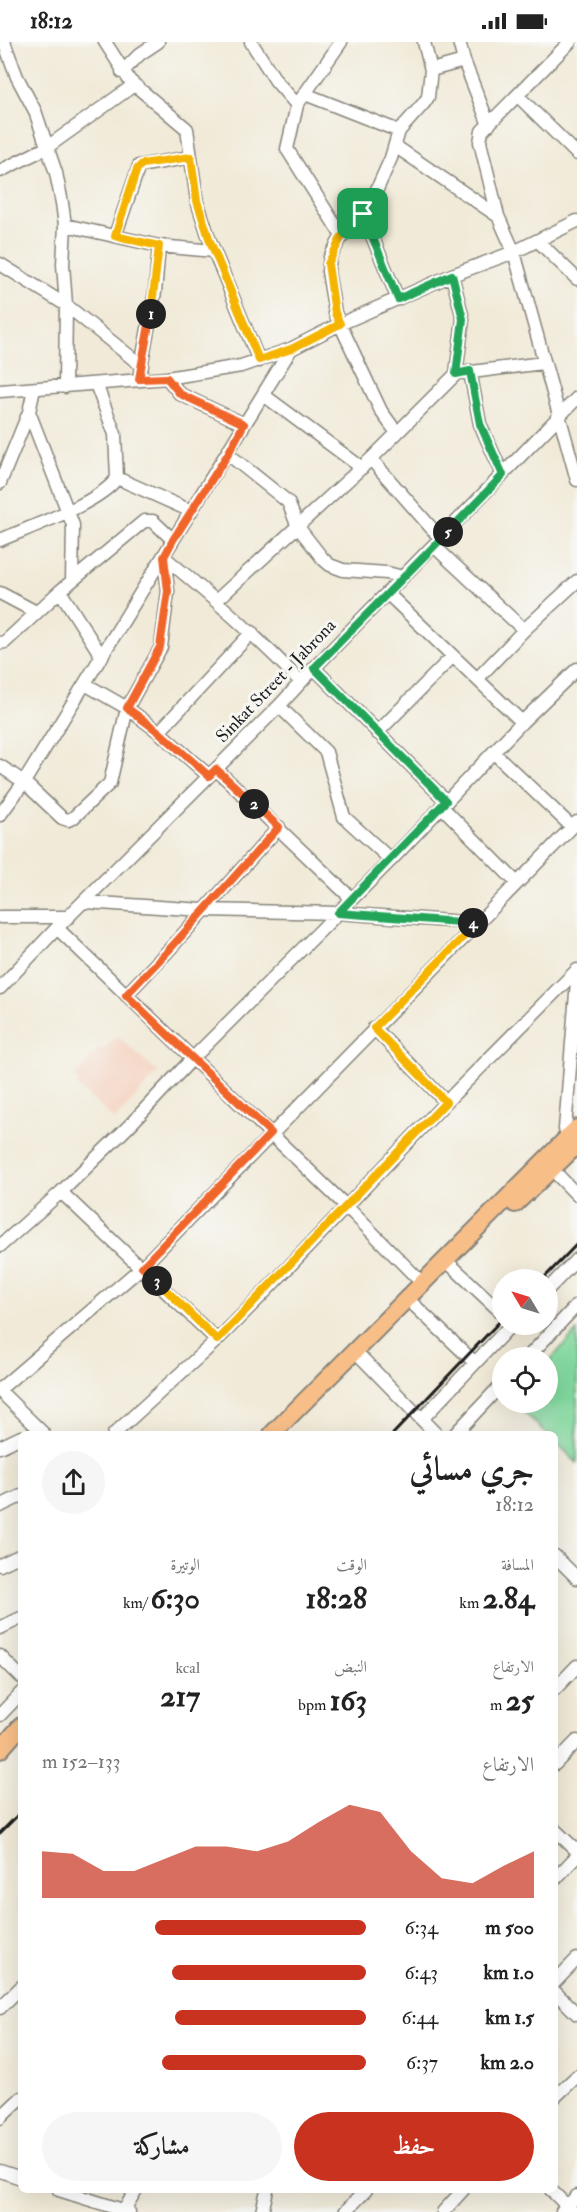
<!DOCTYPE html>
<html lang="ar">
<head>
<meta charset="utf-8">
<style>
	:root { --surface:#fff; --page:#f6f6f6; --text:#222; --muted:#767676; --accent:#c8321e }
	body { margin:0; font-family:"IM FELL Double Pica",Amiri,serif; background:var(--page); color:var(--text); direction:rtl; height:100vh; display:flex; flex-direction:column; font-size:22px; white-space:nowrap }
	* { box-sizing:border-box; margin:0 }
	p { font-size:20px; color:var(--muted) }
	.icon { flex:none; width:33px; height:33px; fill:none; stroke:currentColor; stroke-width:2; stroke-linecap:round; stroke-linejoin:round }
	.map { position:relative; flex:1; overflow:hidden; direction:ltr }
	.details { position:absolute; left:18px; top:1389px; width:540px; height:762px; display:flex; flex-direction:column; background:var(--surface); border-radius:9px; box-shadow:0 6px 24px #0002; direction:rtl }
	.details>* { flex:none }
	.needle { width:39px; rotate:308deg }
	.fabs { position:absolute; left:492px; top:1227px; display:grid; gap:12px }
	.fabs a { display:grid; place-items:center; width:66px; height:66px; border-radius:50%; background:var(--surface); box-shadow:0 6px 24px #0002; font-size:30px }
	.pin { position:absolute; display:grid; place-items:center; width:51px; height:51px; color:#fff; margin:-26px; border-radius:12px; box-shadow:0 3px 9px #0006 }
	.km { position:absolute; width:30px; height:30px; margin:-15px; border-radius:50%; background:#222; color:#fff; font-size:16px; line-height:30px; text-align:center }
	.round { display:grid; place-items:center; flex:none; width:63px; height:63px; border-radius:32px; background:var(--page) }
	.overview { display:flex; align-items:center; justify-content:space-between; height:102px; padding:0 24px }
	h1 { font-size:33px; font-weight:800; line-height:45px }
	.figures { display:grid; grid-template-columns:repeat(3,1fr); gap:9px; height:102px; padding:6px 24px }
	.figures div { display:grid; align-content:center }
	.figures b { font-size:30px; font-weight:800 }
	.figures small { font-size:16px; font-weight:400 }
	.figures p { font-size:16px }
	.chart { height:168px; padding:12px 24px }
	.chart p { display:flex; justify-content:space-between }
	.chart svg { width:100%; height:108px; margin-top:6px; fill:var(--accent); opacity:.7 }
	.primary-button { display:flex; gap:12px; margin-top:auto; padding:12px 24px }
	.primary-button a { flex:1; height:69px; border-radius:36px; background:var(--accent); color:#fff; font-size:24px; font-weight:800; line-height:69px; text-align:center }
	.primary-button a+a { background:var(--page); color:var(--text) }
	ul { padding:0 24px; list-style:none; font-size:20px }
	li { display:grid; grid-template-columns:96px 72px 1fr; align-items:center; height:45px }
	li i { height:15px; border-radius:8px; background:var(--accent) }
	.status { display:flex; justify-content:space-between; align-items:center; height:42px; padding:0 30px; background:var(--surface); direction:ltr }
	.status svg { height:16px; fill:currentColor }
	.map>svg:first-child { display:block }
</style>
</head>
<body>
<div class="status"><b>18:12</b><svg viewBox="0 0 49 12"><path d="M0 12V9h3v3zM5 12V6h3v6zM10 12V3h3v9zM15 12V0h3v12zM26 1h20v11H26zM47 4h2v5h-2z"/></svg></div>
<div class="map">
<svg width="577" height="2170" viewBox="0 0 577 2170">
	<rect width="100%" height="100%" fill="#f6f6f2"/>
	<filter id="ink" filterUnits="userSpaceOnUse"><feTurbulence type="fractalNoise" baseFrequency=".0167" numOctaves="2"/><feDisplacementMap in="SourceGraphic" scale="12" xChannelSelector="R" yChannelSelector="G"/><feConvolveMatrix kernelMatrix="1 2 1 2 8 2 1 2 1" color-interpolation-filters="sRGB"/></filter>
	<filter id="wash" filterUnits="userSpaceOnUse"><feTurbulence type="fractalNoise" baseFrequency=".008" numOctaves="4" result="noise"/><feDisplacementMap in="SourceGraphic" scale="24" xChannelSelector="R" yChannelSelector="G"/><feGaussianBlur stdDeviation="1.35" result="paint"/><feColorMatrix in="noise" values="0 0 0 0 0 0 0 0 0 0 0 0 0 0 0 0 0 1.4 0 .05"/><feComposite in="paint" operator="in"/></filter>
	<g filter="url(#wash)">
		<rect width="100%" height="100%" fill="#f1ead8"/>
		<path fill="#f5d3c1" d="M117,994l41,36 -43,48 -38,-34 2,-4 -5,-4 26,-30 4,2z"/>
		<path fill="#80d79c" stroke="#4e7a5c" stroke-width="1.5" d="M577,1289v132l-22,-22v-7h-8l-33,-31 34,-1v-40z"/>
	</g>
	<g filter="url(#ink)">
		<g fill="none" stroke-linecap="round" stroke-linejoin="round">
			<defs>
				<path id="minor" d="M4,0l13,35 18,34 21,62 6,30 3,22 -2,39 3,41 -1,82
					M105,0l25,39 57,48 10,72 13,40 49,120
					M251,0l25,39 21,24
					M341,0l-44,63 -10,44 55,87
					M424,0l7,28
					M570,0l-88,89 -2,11 18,74 16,36 63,228
					M464,19l25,64
					M122,30l18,-18 18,-12
					M305,52l94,37
					M518,54l59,58
					M395,104l103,70
					M0,129l46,-23 88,-63
					M363,172l35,85
					M65,183l94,21 55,5
					M115,194l24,-70 52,-9
					M538,199l39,38
					M0,222l66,41 76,61
					M470,329l10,53 23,51
					M140,330l15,-80 4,-46
					M464,331l79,-10
					M167,336l13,16 64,30
					M34,347l-5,23 44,113 -1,56
					M0,349l167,-13 74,-12 50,-17 49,-25 112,-49 62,-23 63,-31
					M265,354l97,72
					M397,391l-16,-22 -41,-87 -5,-11 -7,-42 2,-14 12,-21 21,-22 11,-18 17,-38 8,-27 25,-28 4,-6 3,-27 33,-9 -5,-19
					M228,412l60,48 10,25 25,32 7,6 13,5 44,3 16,4
					M371,417l70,80
					M117,436l74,33
					M0,441l29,-71
					M0,498c30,-13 100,-37 117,-62l-2,-44 -19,-50
					M434,504l90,84
					M164,515c49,40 93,80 137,125
					M60,549l42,66
					M0,551l36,19
					M387,551l135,129
					M217,558l154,-141 85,-85 7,-55 -11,-44
					M0,601l5,-1 55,-51 84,-70h9l20,19
					M314,626l132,133
					M477,637l47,-49 53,-49
					M85,642l42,24 32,24 50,44
					M279,664l47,46 18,65 47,43
					M159,690l93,-100
					M377,691l76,-77
					M494,711l78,74
					M0,724l24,16 38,36 6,2 5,-2 37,-35 17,-75 34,-61 7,-56 -4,-34
					M216,727l136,130
					M441,764l76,77
					M0,773l24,-33 267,-433
					M85,860l118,8 135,3 139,10
					M0,875h69
					M57,886l289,278 77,78
					M0,946l57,-60 222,-222 35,-38 263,-270
					M126,953l42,-44 111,-124
					M374,986l72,74
					M569,1101l-4,-14 12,-148
					M546,1121l31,32
					M61,1150l156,148
					M0,1204l61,-54 68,-66 63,-67 199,-199 131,-138 55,-53
					M453,1225l49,46
					M548,1247l29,-30
					M414,1263l60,57
					M355,1309l81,83
					M527,1316l50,-53
					M0,1347l142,-122 435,-445
					M0,1349l44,43
					M422,1377l90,-95
					M114,1392l103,-94 42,-42 187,-196 131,-132
					M455,1392l47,-50
					M0,1405l21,-10
					M0,1464l21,-10
					M555,1514l22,22
					M0,1523l21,-10
					M0,1586l21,-10
					M0,1614l21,21
					M555,1647l22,-23
					M0,1673l21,-22
					M555,1722l22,-23
					M555,1788l22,21
					M555,1837l22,-23
					M555,1940l22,-23
					M555,1950l22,22
					M0,1966l21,-21
					M555,2055l22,-21
					M0,2076l21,-20
					M0,2129l21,7
					M59,2148l70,22
					M551,2148l22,22
					M124,2168l12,-20
					M562,2169l15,-15
					M262,2170l5,-22
					M345,2170l21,-22
					M443,2170l20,-22"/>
				<path id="major" d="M515,1162l62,-59
					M272,1392l305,-306
					M0,1708l21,-24"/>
			</defs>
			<use href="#minor" stroke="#86837a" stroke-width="15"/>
			<use href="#major" stroke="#86837a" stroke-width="20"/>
			<use href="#minor" stroke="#fff" stroke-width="12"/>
			<use href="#major" stroke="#f7be88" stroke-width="16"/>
			<path stroke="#1c1c1c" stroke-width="3" d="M542,1238l35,-36
				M393,1392l109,-115
				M0,1791l21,-21"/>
		</g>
	</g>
	<g fill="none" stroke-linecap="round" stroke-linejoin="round" filter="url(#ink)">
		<defs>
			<path id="split-1" d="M151,272l8,-68 -44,-10 22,-67 5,-5 49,-7 6,44 13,40 49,119 32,-11 49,-25 -5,-11 -7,-49 14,-28 21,-22"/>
			<path id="split-2" d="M151,272l-12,65 28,-1 13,16 64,30 -16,30 -55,86 -9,17 4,34 -8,56 -33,61 32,24 50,44 7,-7 38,35"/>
			<path id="split-3" d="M157,1239l-15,-14 129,-134 -145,-138 42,-44 111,-124 -25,-23"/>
			<path id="split-4" d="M157,1239l60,59 229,-238 -72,-74 103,-105h-4"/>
			<path id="split-5" d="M448,490l-134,136 132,133 -108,112 135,10"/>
			<path id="split-6" d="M363,172l35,85 54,-24 11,44 -7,55 14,-3 10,53 23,51 -55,57"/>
		</defs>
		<use href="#split-1" stroke="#fff" stroke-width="12"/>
		<use href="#split-2" stroke="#fff" stroke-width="12"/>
		<use href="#split-3" stroke="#fff" stroke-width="12"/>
		<use href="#split-4" stroke="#fff" stroke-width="12"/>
		<use href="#split-5" stroke="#fff" stroke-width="12"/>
		<use href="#split-6" stroke="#fff" stroke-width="12"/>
		<use href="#split-1" stroke="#f5b400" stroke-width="8"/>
		<use href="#split-2" stroke="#f0652b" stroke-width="8"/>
		<use href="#split-3" stroke="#f0652b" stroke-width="8"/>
		<use href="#split-4" stroke="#f5b400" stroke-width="8"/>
		<use href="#split-5" stroke="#22a559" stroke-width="8"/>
		<use href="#split-6" stroke="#22a559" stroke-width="8"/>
	</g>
	<g text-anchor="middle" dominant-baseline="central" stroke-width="6" stroke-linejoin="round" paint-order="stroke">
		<g font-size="18" fill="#1c1c1c" stroke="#f6f6f2">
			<text transform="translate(276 639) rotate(-46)">Sinkat Street - Jabrona</text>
		</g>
	</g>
</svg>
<div class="fabs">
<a><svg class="needle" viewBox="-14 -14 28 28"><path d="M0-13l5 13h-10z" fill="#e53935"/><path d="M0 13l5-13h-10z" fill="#767676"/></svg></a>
<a><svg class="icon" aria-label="locate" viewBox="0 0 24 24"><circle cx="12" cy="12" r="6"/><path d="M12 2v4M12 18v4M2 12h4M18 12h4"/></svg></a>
</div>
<div class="pin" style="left:363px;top:172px;background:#1e9e55"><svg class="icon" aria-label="arrive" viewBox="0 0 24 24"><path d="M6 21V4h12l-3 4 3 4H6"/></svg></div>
<b class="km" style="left:151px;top:272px">1</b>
<b class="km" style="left:254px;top:762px">2</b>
<b class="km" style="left:157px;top:1239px">3</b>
<b class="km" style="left:473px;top:881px">4</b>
<b class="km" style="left:448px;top:490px">5</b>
<section class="details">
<div class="overview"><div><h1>جري مسائي</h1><p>18:12</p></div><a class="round"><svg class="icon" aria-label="share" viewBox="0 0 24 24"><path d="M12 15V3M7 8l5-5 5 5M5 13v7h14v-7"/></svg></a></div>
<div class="figures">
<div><p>المسافة</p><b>2.84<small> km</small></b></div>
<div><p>الوقت</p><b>18:28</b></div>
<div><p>الوتيرة</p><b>6:30<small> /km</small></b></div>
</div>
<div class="figures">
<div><p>الارتفاع</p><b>25<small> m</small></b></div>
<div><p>النبض</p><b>163<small> bpm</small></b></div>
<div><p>kcal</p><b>217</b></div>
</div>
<div class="chart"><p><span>الارتفاع</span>133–152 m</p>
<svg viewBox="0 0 160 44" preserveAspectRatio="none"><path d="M0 44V25L10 26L20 33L30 33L40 28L50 23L60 23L70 25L80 21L90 13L100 6L110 9L120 25L130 36L140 38L150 31L160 25V44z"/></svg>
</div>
<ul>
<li><b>500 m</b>6:34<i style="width:65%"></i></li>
<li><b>1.0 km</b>6:43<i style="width:60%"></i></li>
<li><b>1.5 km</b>6:44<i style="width:59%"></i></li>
<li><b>2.0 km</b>6:37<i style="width:63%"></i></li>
</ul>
<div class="primary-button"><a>حفظ</a><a>مشاركة</a></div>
</section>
</div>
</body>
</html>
